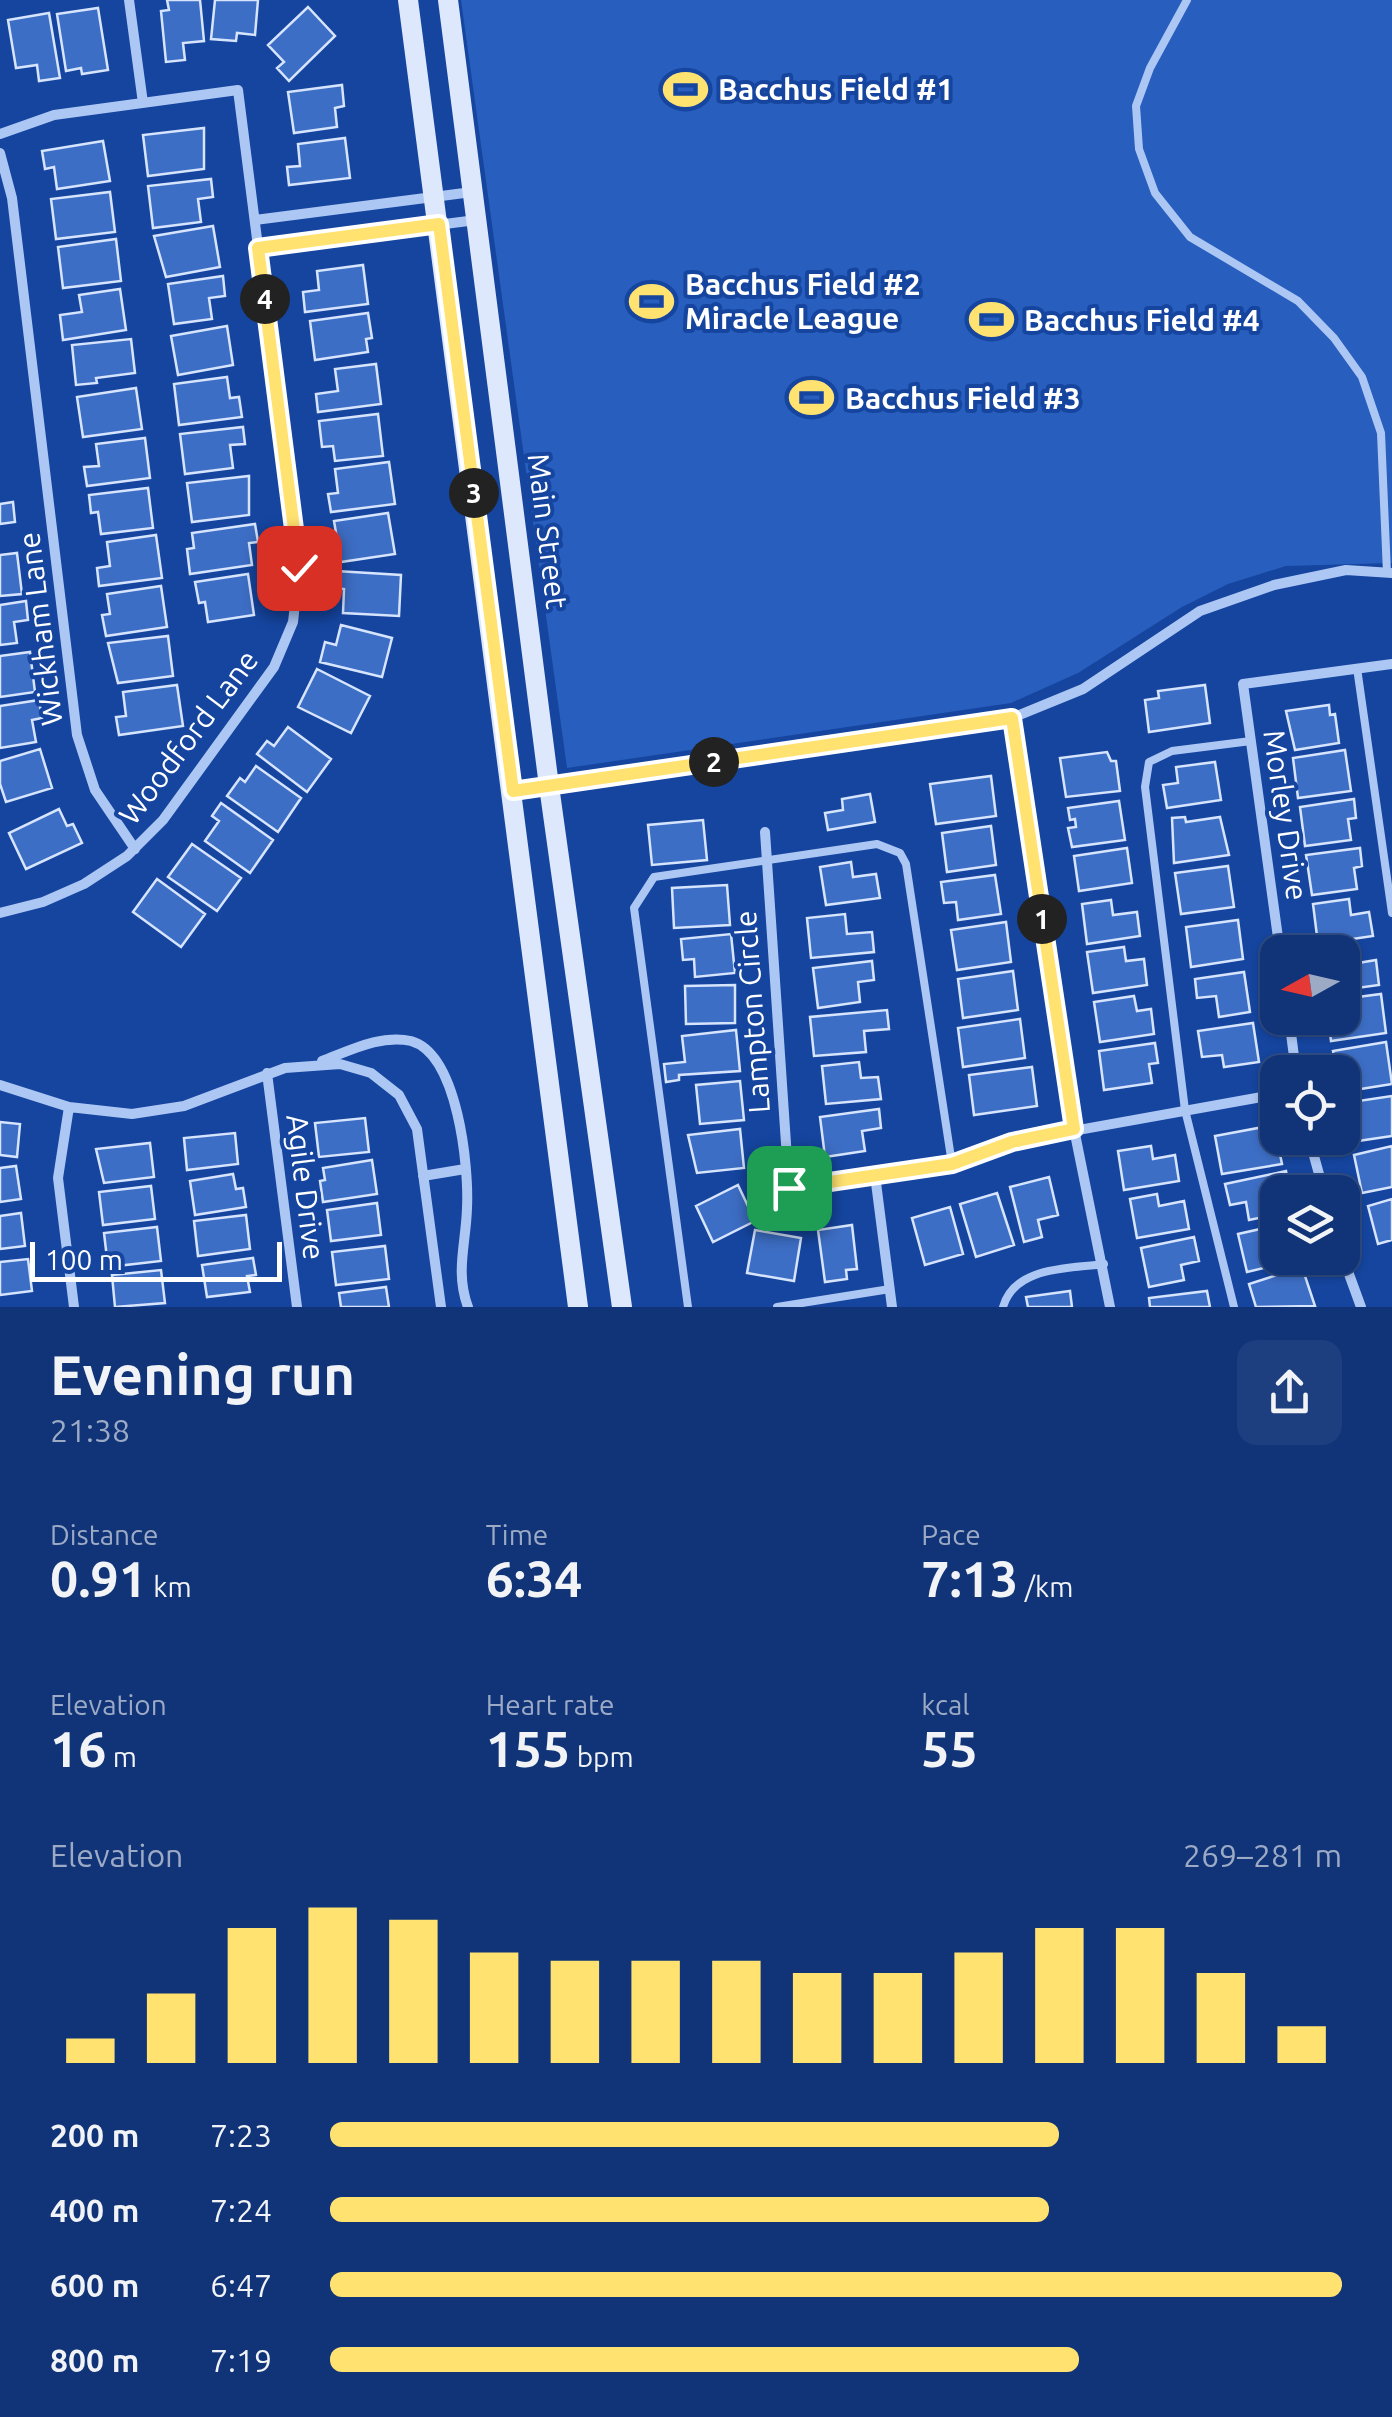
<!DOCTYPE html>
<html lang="en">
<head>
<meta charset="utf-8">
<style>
	:root { --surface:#103477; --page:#1e3f7f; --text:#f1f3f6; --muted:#9caac6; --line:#304f89; --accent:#ffe270 }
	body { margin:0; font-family:Ubuntu,sans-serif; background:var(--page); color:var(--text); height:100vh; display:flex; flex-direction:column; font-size:38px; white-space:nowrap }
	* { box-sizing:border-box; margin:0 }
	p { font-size:32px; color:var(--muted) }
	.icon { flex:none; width:55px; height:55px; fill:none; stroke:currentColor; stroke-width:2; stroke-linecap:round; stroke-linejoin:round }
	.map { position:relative; height:1307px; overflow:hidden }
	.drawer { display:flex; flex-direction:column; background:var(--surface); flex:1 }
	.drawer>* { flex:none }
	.needle { width:65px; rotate:262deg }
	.buttons { position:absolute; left:1260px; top:935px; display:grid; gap:20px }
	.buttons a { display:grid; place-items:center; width:100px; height:100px; border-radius:20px; background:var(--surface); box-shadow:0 2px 8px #0004,0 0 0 2px var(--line); font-size:50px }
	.scale { position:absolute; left:30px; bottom:25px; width:252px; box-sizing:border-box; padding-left:10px; border:5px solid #fff; border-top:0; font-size:28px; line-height:35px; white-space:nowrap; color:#fff; -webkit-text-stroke:8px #15459f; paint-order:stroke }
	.pin { position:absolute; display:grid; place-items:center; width:85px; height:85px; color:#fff; margin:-42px; border-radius:20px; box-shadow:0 5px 15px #0006 }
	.km { position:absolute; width:50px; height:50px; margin:-25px; border-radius:50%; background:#222; color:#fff; font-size:28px; line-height:50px; text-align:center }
	.round { display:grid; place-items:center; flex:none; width:105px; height:105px; border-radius:20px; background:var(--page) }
	.headline { display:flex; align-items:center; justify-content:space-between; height:170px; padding:0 50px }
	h1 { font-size:55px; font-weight:600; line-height:75px }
	.stats { display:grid; grid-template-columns:repeat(3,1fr); gap:15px; height:170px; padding:10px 50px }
	.stats div { display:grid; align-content:center }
	.stats b { font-size:50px; font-weight:600 }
	.stats small { font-size:28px; font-weight:400 }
	.stats p { font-size:28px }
	.chart { height:280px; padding:20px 50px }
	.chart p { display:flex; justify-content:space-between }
	.chart svg { width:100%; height:180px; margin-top:10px; stroke:var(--accent); stroke-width:6 }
	ul { padding:0 50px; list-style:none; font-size:32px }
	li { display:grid; grid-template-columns:160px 120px 1fr; align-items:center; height:75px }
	li i { height:25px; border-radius:12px; background:var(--accent) }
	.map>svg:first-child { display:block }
</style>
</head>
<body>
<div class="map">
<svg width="1392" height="1307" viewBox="0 0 1392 1307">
	<rect width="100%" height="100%" fill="#15459f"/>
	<path fill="#285ebd" d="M461,0h931v563l-106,3 -58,18 -46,23 -104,66 -67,30 -444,65z"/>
	<path fill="#3d6ec5" stroke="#d6e4fd" stroke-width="2.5" d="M167,0h33l4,41 -21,2 2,17 -19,2 -5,-51 8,-1z
		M215,0h43l-3,35 -18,-2 -1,8 -25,-2z
		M308,7l27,29 -46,45 -12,-13 7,-6 -16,-17z
		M98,8l10,62 -26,4 -1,-6 -15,3 -9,-57z
		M49,13l11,65 -21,3 -2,-16 -21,3 -8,-48z
		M342,85l2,21 -9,2 2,19 -43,6 -6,-41z
		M204,128v41l-56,7 -5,-41z
		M345,138l5,40 -61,7 -2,-18 13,-1 -2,-22z
		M103,141l7,40 -53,8 -3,-22 -9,2 -3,-18z
		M211,179l2,18 -15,2 3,23 -48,6 -5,-42z
		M110,192l5,40 -59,7 -5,-40z
		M213,226l7,41 -54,10 -12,-41z
		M116,239l5,42 -58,7 -5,-41z
		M363,265l5,39 -63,8 -2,-20 16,-2 -2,-19z
		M223,276l2,20 -16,2 3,21 -38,5 -6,-40z
		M120,289l6,41 -63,10 -3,-25 22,-3 -3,-17z
		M368,313l4,25 -6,1 2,13 -53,8 -5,-39z
		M227,326l6,39 -55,10 -7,-39z
		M131,339l4,34 -39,5 1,5 -21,2 -4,-40z
		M376,364l5,40 -63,8 -2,-18 22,-3 -3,-22z
		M227,377l3,21 9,-1 3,20 -63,8 -5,-41z
		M136,388l6,41 -59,8 -6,-40z
		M378,414l5,42 -48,5 -2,-15 -11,1 -3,-26z
		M243,427l2,17 -15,1 3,23 -48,6 -5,-40z
		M145,438l5,40 -63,8 -3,-19 15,-1 -3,-22z
		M389,462l6,42 -64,8 -3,-18 10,-1 -3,-24z
		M249,476v39l-57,7 -5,-39z
		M148,488l5,40 -52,6 -3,-22 -7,1 -2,-18z
		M13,502l2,20 -15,2v-20z
		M388,513l7,41 -54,8 -7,-41z
		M255,524l3,18 -9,1 3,22 -62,9 -3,-25 7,-1 -2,-15z
		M156,535l6,43 -63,8 -2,-18 13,-2 -3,-24z
		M17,553l5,41 -22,2v-41z
		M336,571l65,4 -2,41 -56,-3 1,-24 -9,-1z
		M248,574l6,41 -46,7 -3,-20 -6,1 -4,-21z
		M161,586l6,41 -61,9 -4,-21 8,-1 -3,-20z
		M26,601l2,19 -14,2 3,21 -17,2v-40z
		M341,625l51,13 -10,39 -62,-15 5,-20 11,3z
		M168,636l5,40 -55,7 -10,-40z
		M30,652l5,40 -35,5v-41z
		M317,669l53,27 -19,37 -53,-26z
		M177,685l6,41 -64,9 -3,-18 10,-1 -3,-24z
		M1205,685l5,38 -61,9 -4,-32 14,-2 -1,-7z
		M39,700l3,18 -10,2 4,22 -36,6v-42z
		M1329,705l1,10 5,-1 4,29 -44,7 -9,-39z
		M288,727l43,32 -24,33 -50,-38 10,-13 7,5z
		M40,749l12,39 -46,14 -6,-18v-23z
		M1345,750l6,41 -53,7 -5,-40z
		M1107,752l4,9h5l4,30 -54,6 -6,-39z
		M1215,762l6,38 -54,8 -4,-23 15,-2 -2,-16z
		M256,766l45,32 -23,34 -51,-36 13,-18 5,4z
		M991,776l5,40 -60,8 -6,-40z
		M870,794l5,28 -47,8 -3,-17 18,-3 -1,-11z
		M1354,799l2,19 -8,1 3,21 -46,6 -5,-39z
		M1119,801l6,39 -53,7 -4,-19 8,-1 -1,-8 -5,1 -2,-12z
		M221,803l52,37 -23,33 -45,-32 14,-20 -7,-5z
		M59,809l8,17 6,-2 9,19 -56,26 -17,-36z
		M1185,817l1,5 34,-5 9,38 -55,8 -2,-45z
		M703,820l4,40 -55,5 -4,-40z
		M991,826l5,39 -49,7 -5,-39z
		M192,844l49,34 -24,33 -49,-34z
		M1127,848l5,35 -53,8 -5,-35z
		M1360,848l2,18 -8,2 3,21 -45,6 -6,-40z
		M851,862l2,15 23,-3 4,24 -54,7 -6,-38z
		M1228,866l6,41 -53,7 -6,-41z
		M995,875l6,39 -43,6 -2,-18 -12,1 -3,-21z
		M157,879l48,35 -24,33 -48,-35z
		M727,885l3,40 -56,3 -2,-40z
		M1349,899l2,16 18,-3 4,24 -55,8 -5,-40z
		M1111,900l2,15 24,-3 3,24 -53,8 -5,-40z
		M845,914l2,20 25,-2 2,20 -63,6 -4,-40z
		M1238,920l5,39 -52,8 -5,-40z
		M1006,922l5,40 -54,8 -6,-40z
		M731,934l4,39 -40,4 -1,-18 -11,1 -2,-21z
		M1124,947l2,14 18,-2 3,26 -54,8 -6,-41z
		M1350,949l2,15 24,-4 3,25 -37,5v-38h-15z
		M872,961l2,19 -16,2 2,20 -42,6 -5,-40z
		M1013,971l5,39 -55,8 -5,-39z
		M1244,972l6,40 -31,5 -3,-21 -19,2 -2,-19z
		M735,985v38l-49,1 -1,-38z
		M1381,994l5,39 -55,8 -3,-23h14v-19z
		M1134,996l3,15 14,-2 3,25 -54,8 -6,-40z
		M887,1010l2,19 -25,2 2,21 -52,4 -4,-39z
		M1020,1019l5,39 -62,9 -5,-39z
		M1253,1023l6,39 -35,5 -2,-12 -20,2 -4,-26z
		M736,1030l4,41 -61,4v5l-13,2 -2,-18 21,-2 -3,-26z
		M1386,1042l6,42 -50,8v-20h-5l-4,-21z
		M1155,1043l3,20 -9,1 3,19 -48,7 -5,-39z
		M859,1062l2,16 17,-1 3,22 -55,5 -4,-38z
		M1032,1067l5,39 -63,9 -5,-40z
		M740,1081l4,39 -44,4 -4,-39z
		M1392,1096v40l-41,6 -6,-39z
		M879,1109l2,19 -19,3 3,20 -40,6 -5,-40z
		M365,1118l4,34 -50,5 -4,-34z
		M0,1122l20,2 -3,33 -17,-2z
		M1274,1125l8,39 -60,10 -7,-38z
		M740,1129l4,39 -47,5 -9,-38z
		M235,1133l3,31 -51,6 -3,-32z
		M150,1143l4,34 -50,6 -8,-34z
		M1151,1146l2,13 22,-4 4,26 -55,9 -6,-39z
		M1392,1146v41l-30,6 -8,-38z
		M372,1160l5,34 -54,8 -3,-21 5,-1 -2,-12z
		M16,1166l5,33 -21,3v-34z
		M1286,1171l4,21h-12v22l-29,6 -3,-18 -16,3 -5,-21z
		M233,1174l3,15 7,-1 3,19 -51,8 -5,-34z
		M1049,1177l9,38 -20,5 4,17 -18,5 -14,-55z
		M738,1185l17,36 -42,21 -17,-36z
		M151,1186l4,33 -52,6 -4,-33z
		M997,1193l17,52 -38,12 -16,-53z
		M1157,1194l2,12 25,-5 5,28 -52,9 -7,-39z
		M1392,1199v41l-14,4 -10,-38z
		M377,1203l4,32 -50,6 -4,-31z
		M950,1207l13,47 -38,11 -13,-47z
		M21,1213l4,33 -25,3v-33z
		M246,1215l4,34 -52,7 -4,-35z
		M852,1225l5,44 -11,1 1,9 -22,3 -7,-52z
		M1278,1225v33h28l-59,14 -9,-38z
		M157,1227l4,34 -53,6 -4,-34z
		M755,1230l46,8 -7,43 -47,-8z
		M1194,1237l5,24 -18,4 3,15 -35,7 -8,-39z
		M385,1246l4,33 -53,6 -4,-33z
		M253,1258l3,17 -9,1 3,16 -43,5 -5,-32z
		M28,1259l4,32 -32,4v-33z
		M1302,1267l13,39 -59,1 -7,-23z
		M161,1270l4,33 -50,4 -3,-32z
		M386,1287l3,20h-48l-2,-14z
		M1070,1291l2,16h-44l-2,-10z
		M1207,1291l3,16h-60l-1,-9z"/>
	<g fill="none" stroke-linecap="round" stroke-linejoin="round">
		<path stroke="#adc7f4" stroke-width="8" d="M1187,0l-37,68 -14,38 3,43 16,44 35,44 108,64 36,37 28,39 19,56 6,140
			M1357,668l35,245
			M688,1307l-54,-399 20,-31 223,-33 23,9 6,11 46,300
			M777,1307l113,-18
			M1003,1307c12,-41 65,-38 101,-43
			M1234,1307l-49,-197 -40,-323 4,-25 23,-11 79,-10"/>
		<path stroke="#adc7f4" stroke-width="10" d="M129,0l14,103
			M0,134l54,-19 184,-25 61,478 -6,54 -19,45 -111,153 -36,36 -43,28 -41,18 -43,11
			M0,153l12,45 65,537 18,55 40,59
			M255,220l217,-28
			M258,248l218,-28
			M1012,718l62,411 36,178
			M513,791l499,-73 71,-29 117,-78 74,-26 72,-15 46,3
			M765,832l24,356 163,-24 60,-22 266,-48
			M1280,952l-37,-268 149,-20
			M1289,1018l7,54
			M322,1061c27,-10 59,-27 89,-20 47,13 58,126 56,167 -1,36 -12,64 1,99
			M267,1073l30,234
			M0,1085l69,22 63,7 52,-8 101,-38 55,-4 31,9 28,22 18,34 24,178
			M69,1107l-11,71 16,129
			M1309,1138l15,54
			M875,1175l17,132
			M423,1176l42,-7
			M1342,1255l19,52"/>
		<path stroke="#dde8fd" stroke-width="20" d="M408,0l170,1307
			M448,0l101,786 73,521"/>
	</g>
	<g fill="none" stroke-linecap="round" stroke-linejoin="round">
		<defs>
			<path id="route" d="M299,568l-41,-320 181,-24 74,567 499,-73 62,411 -62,13 -60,22 -163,24"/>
		</defs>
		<use href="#route" stroke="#fff" stroke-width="20"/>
		<use href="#route" stroke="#ffe270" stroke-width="12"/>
	</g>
	<defs>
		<symbol id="stadium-bare" viewBox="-9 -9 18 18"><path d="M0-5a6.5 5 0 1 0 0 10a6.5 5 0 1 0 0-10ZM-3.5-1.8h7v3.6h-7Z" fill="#ffe270" stroke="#15459f" stroke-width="2.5" paint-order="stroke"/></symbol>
	</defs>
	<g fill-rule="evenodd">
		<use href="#stadium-bare" x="654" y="58" width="63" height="63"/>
		<use href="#stadium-bare" x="620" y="270" width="63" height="63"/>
		<use href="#stadium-bare" x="960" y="288" width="63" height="63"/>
		<use href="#stadium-bare" x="780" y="366" width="63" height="63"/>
	</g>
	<g text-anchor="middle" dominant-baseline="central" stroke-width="8" stroke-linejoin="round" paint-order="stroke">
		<g font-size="30" font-weight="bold" fill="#fff" stroke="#15459f" text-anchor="start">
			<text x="718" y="89">Bacchus Field #1</text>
			<text x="685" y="284">Bacchus Field #2<tspan x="685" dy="34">Miracle League</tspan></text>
			<text x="1024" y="320">Bacchus Field #4</text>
			<text x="845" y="398">Bacchus Field #3</text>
		</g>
		<g font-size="30" fill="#fff" stroke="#15459f">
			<text transform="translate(548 531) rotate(83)">Main Street</text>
			<text transform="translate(40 629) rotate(-97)">Wickham Lane</text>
			<text transform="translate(188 737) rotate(-53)">Woodford Lane</text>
			<text transform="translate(1286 815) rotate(82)">Morley Drive</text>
			<text transform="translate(752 1012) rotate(-94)">Lampton Circle</text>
			<text transform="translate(306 1187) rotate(83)">Agile Drive</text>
		</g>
	</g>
</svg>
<div class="buttons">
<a><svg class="needle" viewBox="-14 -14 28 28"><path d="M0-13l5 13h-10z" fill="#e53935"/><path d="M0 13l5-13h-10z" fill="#9caac6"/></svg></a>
<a><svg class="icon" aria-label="locate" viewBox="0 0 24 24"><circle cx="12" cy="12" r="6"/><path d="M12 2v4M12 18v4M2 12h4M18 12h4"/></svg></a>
<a><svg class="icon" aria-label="layers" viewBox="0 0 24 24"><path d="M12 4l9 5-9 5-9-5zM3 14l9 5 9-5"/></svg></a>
</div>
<div class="scale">100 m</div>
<div class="pin" style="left:789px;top:1188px;background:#1e9e55"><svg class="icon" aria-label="arrive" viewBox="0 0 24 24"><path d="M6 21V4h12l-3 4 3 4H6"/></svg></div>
<div class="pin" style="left:299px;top:568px;background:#d93025"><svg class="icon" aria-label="check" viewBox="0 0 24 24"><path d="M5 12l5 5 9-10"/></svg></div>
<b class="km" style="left:1042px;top:919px">1</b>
<b class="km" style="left:714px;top:762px">2</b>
<b class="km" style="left:474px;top:493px">3</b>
<b class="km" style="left:265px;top:299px">4</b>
</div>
<section class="drawer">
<div class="headline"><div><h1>Evening run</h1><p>21:38</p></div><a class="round"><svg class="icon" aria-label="share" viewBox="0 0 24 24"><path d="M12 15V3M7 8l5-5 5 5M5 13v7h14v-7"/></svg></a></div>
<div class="stats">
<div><p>Distance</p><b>0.91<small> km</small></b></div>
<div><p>Time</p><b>6:34</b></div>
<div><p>Pace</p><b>7:13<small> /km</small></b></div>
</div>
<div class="stats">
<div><p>Elevation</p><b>16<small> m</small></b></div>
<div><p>Heart rate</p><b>155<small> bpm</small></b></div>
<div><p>kcal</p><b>55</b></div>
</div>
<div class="chart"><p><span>Elevation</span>269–281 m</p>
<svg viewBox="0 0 160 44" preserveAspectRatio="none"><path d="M5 44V38M15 44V27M25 44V11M35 44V6M45 44V9M55 44V17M65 44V19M75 44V19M85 44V19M95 44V22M105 44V22M115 44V17M125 44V11M135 44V11M145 44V22M155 44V35"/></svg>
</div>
<ul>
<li><b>200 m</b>7:23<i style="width:72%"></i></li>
<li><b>400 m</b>7:24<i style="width:71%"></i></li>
<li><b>600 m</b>6:47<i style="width:100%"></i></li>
<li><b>800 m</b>7:19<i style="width:74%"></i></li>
</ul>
</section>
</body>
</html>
